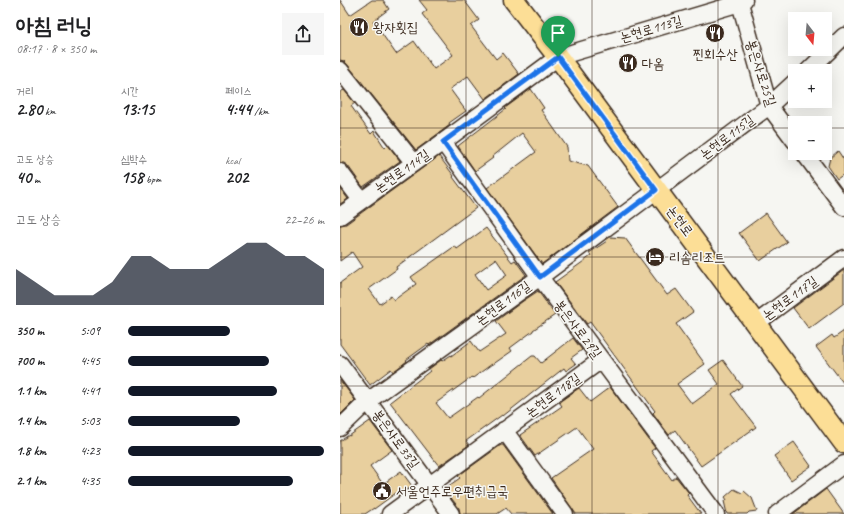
<!DOCTYPE html>
<html lang="ko">
<head>
<meta charset="utf-8">
<style>
	:root { --surface:#fff; --page:#f6f6f6; --text:#202124; --muted:#757577; --accent:#111827 }
	body { margin:0; font-family:Caveat,"Poor Story",sans-serif; background:var(--page); color:var(--text); height:100vh; display:flex; flex-direction:column; font-size:15px; white-space:nowrap }
	* { box-sizing:border-box; margin:0 }
	p { font-size:13px; color:var(--muted) }
	.icon { flex:none; width:22px; height:22px; fill:none; stroke:currentColor; stroke-width:2; stroke-linecap:round; stroke-linejoin:round }
	.map { position:relative; flex:1; overflow:hidden }
	.sheet { display:flex; flex-direction:column; background:var(--surface); width:340px }
	.sheet>* { flex:none }
	.needle { width:26px; rotate:164deg }
	.controls { position:absolute; left:448px; top:12px; display:grid; gap:8px }
	.controls a { display:grid; place-items:center; width:44px; height:44px; border-radius:0px; background:var(--surface); box-shadow:0 4px 16px #0002; font-size:20px }
	.pin { position:absolute; display:grid; place-items:center; width:34px; height:34px; color:#fff; margin:-41px -17px; border-radius:50% 50% 50% 0; rotate:-45deg; box-shadow:0 0 4px #0007 }
	.pin .icon { rotate:45deg }
	.round { display:grid; place-items:center; flex:none; width:42px; height:42px; border-radius:0px; background:var(--page) }
	.overview { display:flex; align-items:center; justify-content:space-between; height:68px; padding:0 16px }
	h1 { font-size:22px; font-weight:800; line-height:30px }
	.metrics { display:grid; grid-template-columns:repeat(3,1fr); gap:6px; height:68px; padding:4px 16px }
	.metrics div { display:grid; align-content:center }
	.metrics b { font-size:17px; font-weight:800 }
	.metrics small { font-size:11px; font-weight:400 }
	.metrics p { font-size:11px }
	.chart { height:112px; padding:8px 16px }
	.chart p { display:flex; justify-content:space-between }
	.chart svg { width:100%; height:72px; margin-top:4px; fill:var(--accent); opacity:.7 }
	ul { padding:0 16px; list-style:none; font-size:13px }
	li { display:grid; grid-template-columns:64px 48px 1fr; align-items:center; height:30px }
	li i { height:10px; border-radius:5px; background:var(--accent) }
	main { display:flex; flex:1; min-height:0 }
	.map>svg:first-child { display:block }
</style>
</head>
<body>
<main>
<section class="sheet">
<div class="overview"><div><h1>아침 러닝</h1><p>08:17 · 8 × 350 m</p></div><a class="round"><svg class="icon" aria-label="share" viewBox="0 0 24 24"><path d="M12 15V3M7 8l5-5 5 5M5 13v7h14v-7"/></svg></a></div>
<div class="metrics">
<div><p>거리</p><b>2.80<small> km</small></b></div>
<div><p>시간</p><b>13:15</b></div>
<div><p>페이스</p><b>4:44<small> /km</small></b></div>
</div>
<div class="metrics">
<div><p>고도 상승</p><b>40<small> m</small></b></div>
<div><p>심박수</p><b>158<small> bpm</small></b></div>
<div><p>kcal</p><b>202</b></div>
</div>
<div class="chart"><p><span>고도 상승</span>22–26 m</p>
<svg viewBox="0 0 160 44" preserveAspectRatio="none"><path d="M0 44V22L10 30L20 38L30 38L40 38L50 30L60 14L70 14L80 22L90 22L100 22L110 14L120 6L130 6L140 14L150 14L160 22V44z"/></svg>
</div>
<ul>
<li><b>350 m</b>5:09<i style="width:52%"></i></li>
<li><b>700 m</b>4:45<i style="width:72%"></i></li>
<li><b>1.1 km</b>4:41<i style="width:76%"></i></li>
<li><b>1.4 km</b>5:03<i style="width:57%"></i></li>
<li><b>1.8 km</b>4:23<i style="width:100%"></i></li>
<li><b>2.1 km</b>4:35<i style="width:84%"></i></li>
</ul>
</section>
<div class="map">
<svg width="504" height="514" viewBox="0 0 504 514">
	<rect width="100%" height="100%" fill="#f6f6f2"/>
	<filter id="ink" filterUnits="userSpaceOnUse"><feTurbulence type="fractalNoise" baseFrequency=".025" numOctaves="2"/><feDisplacementMap in="SourceGraphic" scale="8" xChannelSelector="R" yChannelSelector="G"/><feConvolveMatrix kernelMatrix="1 2 1 2 8 2 1 2 1" color-interpolation-filters="sRGB"/></filter>
	<g filter="url(#ink)">
		<path fill="#e8cf9e" stroke="#3b2a1e" fill-rule="evenodd" d="M0,0l10,15 22,-15h11l6,9 -16,12 23,33 18,-13 20,28 19,-14 -31,-41 5,-4 -8,-10h45l15,20 -8,6 25,33 7,-6 16,21 -34,25 -17,-23 -18,13 16,22 -17,12 1,2 -34,25 -69,-86 -3,-3 -4,-1z
			M191,89l13,19 -3,2 26,37 1,14 20,5 30,41 -76,57 -55,-76 49,-36 -14,-19 -30,24 1,1 -18,13 -17,-25 48,-37 -1,-1z
			M4,90l11,13 -4,3 20,28 3,-3 11,17 3,-3 12,16 -37,26 -15,-21 -4,-3h-4v-71z
			M498,151l6,9v14l-7,5 -9,-13 2,-8z
			M99,156l15,20 -1,1 23,31 -80,59 1,2 -28,20 11,15 11,-8 3,4 22,-16 -5,-7 44,-31 2,3 29,-21 26,34 3,-2 11,15 -97,70 -1,-1 -22,16 1,1 -14,11 -2,-3 -21,16 -30,-41v-61l22,-16 -10,-15 -12,9v-36l6,-1zM156,259l11,16 -21,15 -11,-16z
			M0,188l8,11 -8,5z
			M426,213l21,29 -27,19 -21,-28z
			M270,237l15,1 42,57 9,-6 17,23 -17,12 29,40 -28,20 15,20 27,-20 -10,-14 14,-10 19,26 -11,8 25,33 -55,39 -26,-36 -6,5 -16,-22 2,-2 -65,-89 -3,2 -32,-42 36,-26 -2,-3 18,-12 -1,-1z
			M504,270v33l-35,26 -16,-21z
			M198,291l17,24 -22,15v1l-23,17 2,3 -20,14v-1l-19,14 -1,-1 -36,26 12,15 30,-21 1,1 53,-42h3l6,7 32,-25 9,12 -11,8 5,6 -10,7 -2,-3 -61,48 -1,-1 -36,26 3,4 -30,21 -49,-64 40,-31 -1,-2 12,-9 1,1 9,-6v1l20,-15 8,11 27,-18 -10,-13 27,-20z
			M504,331v53l-28,-37 16,-12 2,3z
			M0,380l15,20 -15,15z
			M270,387l45,61 -4,3 21,29 4,-3 13,16 -2,2 14,19h-125l-25,-36 42,-29 -16,-22 -42,29 -15,-21 42,-29 -3,-4 20,-14 11,14z
			M30,421l22,29 -22,16 13,18 18,-13 11,15 -14,10 -2,-3 -22,16v-1l-9,6h-25v-73l9,-6v1z
			M454,442l17,24 -20,14 -17,-24z
			M161,445h2l50,69h-42l-5,-6 -9,6h-37l-1,-6 -15,-19 16,-11 -2,-2z
			M394,489l8,4 2,-2 8,7 5,13 -8,1 -2,2h-20l-3,-13 3,-1 -2,-3z
			M486,489l18,25h-51l24,-18z"/>
		<g fill="none" stroke-linecap="round" stroke-linejoin="round">
			<defs>
				<path id="minor" d="M397,0l3,3 29,103 26,35
					M0,70l74,93
					M468,71l36,-35
					M103,142l102,142 171,230
					M464,153l40,54
					M0,172l21,28
					M0,216l103,-74 115,-85 182,-54 4,-3
					M415,324l89,-66
					M0,364l111,150
					M0,428l28,-27 172,-124 117,-87 112,-84 26,-24
					M164,430l61,84
					M50,514l211,-154
					M437,514l67,-50"/>
				<path id="major" d="M174,0l44,57 286,386"/>
			</defs>
			<use href="#minor" stroke="#3b2a1e" stroke-width="19"/>
			<use href="#major" stroke="#3b2a1e" stroke-width="23"/>
			<use href="#minor" stroke="#f6f6f2" stroke-width="16"/>
			<use href="#major" stroke="#fcde96" stroke-width="20"/>
		</g>
	</g>
	<g fill="none" stroke-linecap="round" stroke-linejoin="round" filter="url(#ink)">
		<defs>
			<path id="route" d="M218,57l98,133 -116,87 -97,-135z"/>
		</defs>
		<use href="#route" stroke="#fff" stroke-width="8"/>
		<use href="#route" stroke="#1a73e8" stroke-width="5"/>
	</g>
	<path fill="none" stroke="#3b2a1e" stroke-width="1" stroke-opacity="0.55" d="M126,0v514M252,0v514M378,0v514M0,128h455M485,128h19M0,257h504M0,386h504"/>
	<defs>
		<symbol id="restaurant-disc" viewBox="-11 -11 22 22"><circle r="9.5" fill="#3b2a1e" stroke="#f6f6f2"/><path d="M-5-6h1v4h1v-4h1v4h1v-4h1v5L-1.5 .5V6h-2V.5L-5-1ZM5-6V6H3V1.5H1.5Q1.5-4 5-6Z" fill="#fff"/></symbol>
		<symbol id="hotel-disc" viewBox="-11 -11 22 22"><circle r="9.5" fill="#3b2a1e" stroke="#f6f6f2"/><path d="M-6-4.5h1.5V1H6V5H4.5V3h-9V5H-6ZM-4 0a1.8 1.8 0 1 1 3.6 0ZM.5 0V-2.5h3Q6-2.5 6 0Z" fill="#fff"/></symbol>
		<symbol id="civic-disc" viewBox="-11 -11 22 22"><circle r="9.5" fill="#3b2a1e" stroke="#f6f6f2"/><path d="M-.6-6.5H3V-4.5H.6V-3L4-1V1h2V6H-6V1h2V-1L-.6-3ZM-1.2 2.5V6h2.4V2.5Z" fill="#fff"/></symbol>
	</defs>
	<g fill-rule="evenodd">
		<use href="#restaurant-disc" x="8" y="16" width="22" height="22"/>
		<use href="#restaurant-disc" x="364" y="22" width="22" height="22"/>
		<use href="#restaurant-disc" x="277" y="52" width="22" height="22"/>
		<use href="#hotel-disc" x="304" y="246" width="22" height="22"/>
		<use href="#civic-disc" x="31" y="480" width="22" height="22"/>
	</g>
	<g text-anchor="middle" dominant-baseline="central" stroke-width="3" stroke-linejoin="round" paint-order="stroke">
		<g font-size="14" fill="#3b2a1e" stroke="#f6f6f2" text-anchor="start">
			<text x="33" y="27">왕자횟집</text>
			<text x="375" y="54" text-anchor="middle">찐회수산</text>
			<text x="302" y="63">다옴</text>
			<text x="329" y="257">리솜리조트</text>
			<text x="56" y="491">서울언주로우편취급국</text>
		</g>
		<g font-size="14" fill="#3b2a1e" stroke="#f6f6f2">
			<text transform="translate(311 29) rotate(-16)">논현로113길</text>
			<text transform="translate(421 73) rotate(72)">봉은사로25길</text>
			<text transform="translate(387 137) rotate(-37)">논현로115길</text>
			<text transform="translate(62 171) rotate(-35)">논현로114길</text>
			<text transform="translate(340 221) rotate(53)">논현로</text>
			<text transform="translate(450 298) rotate(-36)">논현로117길</text>
			<text transform="translate(163 303) rotate(-36)">논현로116길</text>
			<text transform="translate(238 329) rotate(53)">봉은사로29길</text>
			<text transform="translate(213 395) rotate(-36)">논현로118길</text>
			<text transform="translate(56 439) rotate(54)">봉은사로33길</text>
		</g>
	</g>
</svg>
<div class="controls">
<a><svg class="needle" viewBox="-14 -14 28 28"><path d="M0-13l5 13h-10z" fill="#e53935"/><path d="M0 13l5-13h-10z" fill="#757577"/></svg></a>
<a>+</a>
<a>−</a>
</div>
<div class="pin" style="left:218px;top:57px;background:#1e9e55"><svg class="icon" aria-label="arrive" viewBox="0 0 24 24"><path d="M6 21V4h12l-3 4 3 4H6"/></svg></div>
</div>
</main>
</body>
</html>
